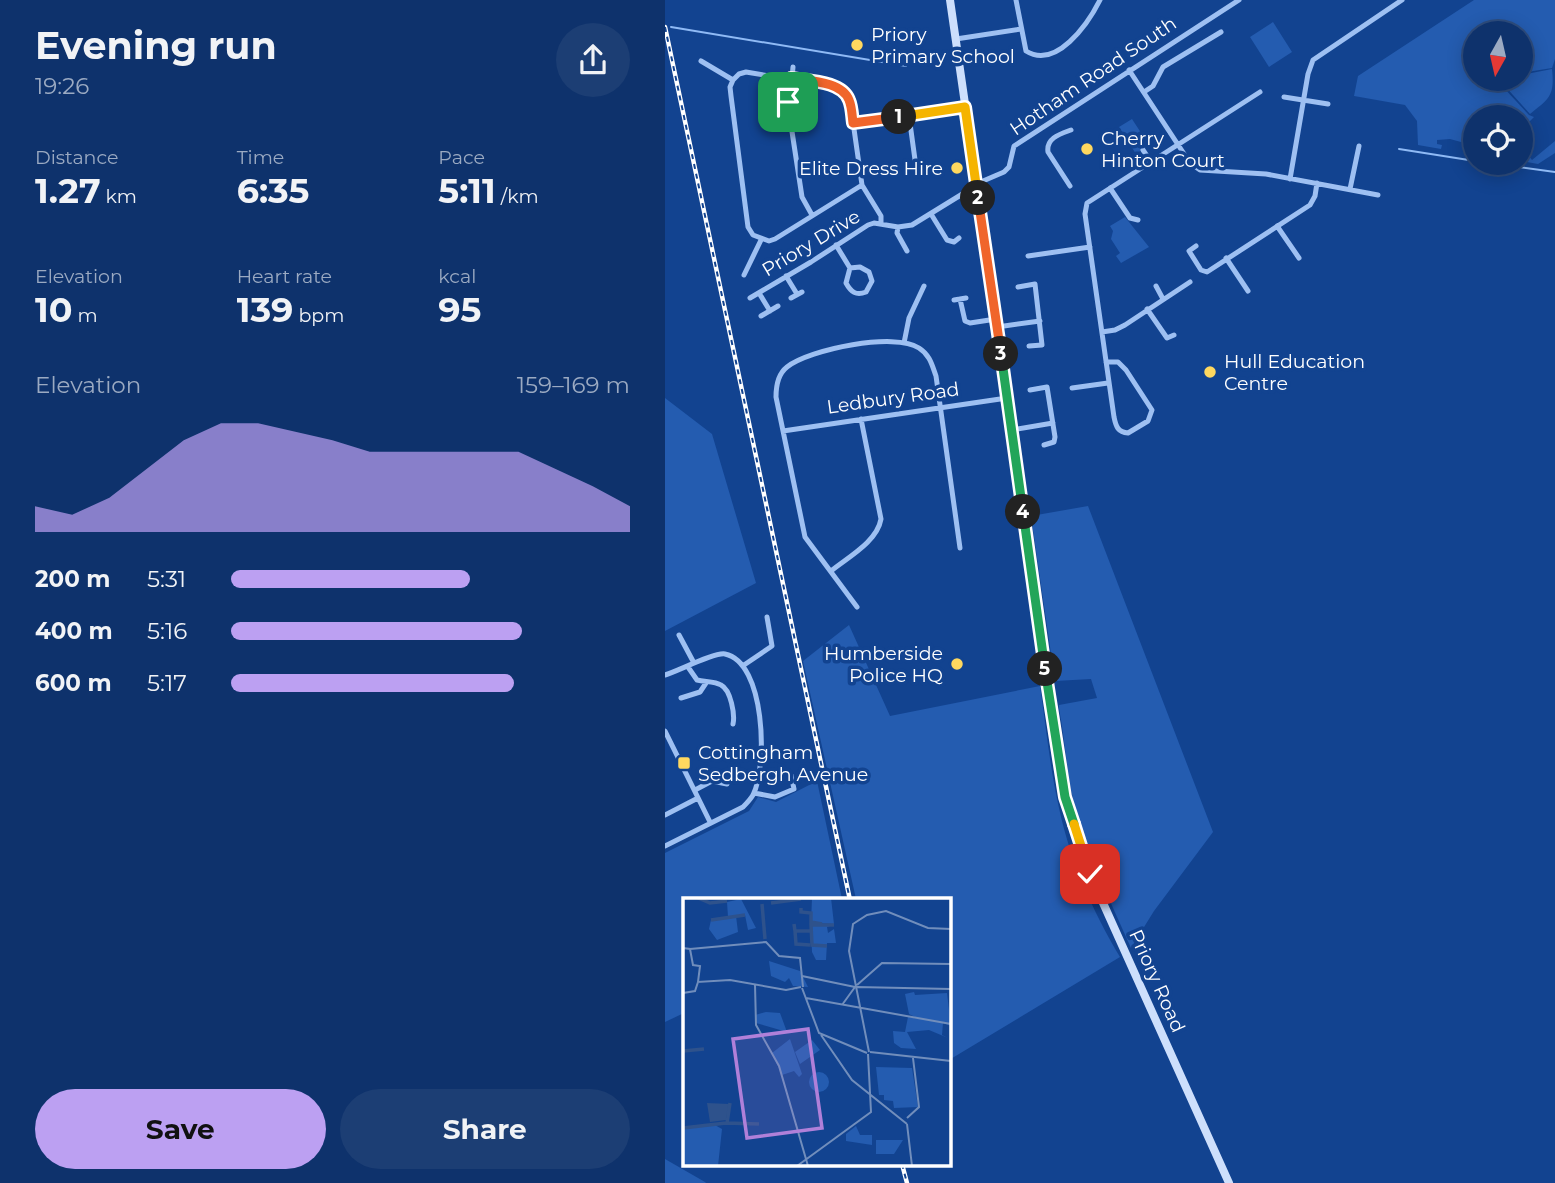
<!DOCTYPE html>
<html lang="en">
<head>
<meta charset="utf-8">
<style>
	:root { --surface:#0e326c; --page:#1c3e74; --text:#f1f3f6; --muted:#9baac2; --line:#2e4d7f; --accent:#bca0f2 }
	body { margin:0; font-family:Montserrat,sans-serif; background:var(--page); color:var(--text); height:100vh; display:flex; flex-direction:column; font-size:26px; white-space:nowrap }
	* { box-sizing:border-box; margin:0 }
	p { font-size:23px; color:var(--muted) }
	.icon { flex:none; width:38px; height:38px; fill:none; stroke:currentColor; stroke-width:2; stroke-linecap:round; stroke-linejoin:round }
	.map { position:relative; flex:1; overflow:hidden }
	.sheet { display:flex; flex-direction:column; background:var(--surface); width:665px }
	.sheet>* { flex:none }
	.needle { width:46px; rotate:188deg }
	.fabs { position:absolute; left:798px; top:21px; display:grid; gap:14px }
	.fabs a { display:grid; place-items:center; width:70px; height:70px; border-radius:50%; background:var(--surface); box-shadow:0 4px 18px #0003,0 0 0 2px var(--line); font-size:35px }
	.pin { position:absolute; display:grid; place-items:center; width:60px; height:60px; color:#fff; margin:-30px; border-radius:14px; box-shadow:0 4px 10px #0006 }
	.km { position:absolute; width:35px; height:35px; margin:-18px; border-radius:50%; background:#222; color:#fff; font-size:19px; line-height:35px; text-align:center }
	.round { display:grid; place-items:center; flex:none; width:74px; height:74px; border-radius:37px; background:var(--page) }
	.head { display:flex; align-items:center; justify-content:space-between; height:119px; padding:0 35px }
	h1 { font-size:38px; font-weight:700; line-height:52px }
	.stats { display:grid; grid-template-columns:repeat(3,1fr); gap:10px; height:119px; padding:7px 35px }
	.stats div { display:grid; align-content:center }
	.stats b { font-size:35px; font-weight:700 }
	.stats small { font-size:19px; font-weight:400 }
	.stats p { font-size:19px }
	.chart { height:196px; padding:14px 35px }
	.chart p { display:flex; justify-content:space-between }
	.chart svg { width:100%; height:126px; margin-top:7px; fill:var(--accent); opacity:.7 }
	.cta { display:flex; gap:14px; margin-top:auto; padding:14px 35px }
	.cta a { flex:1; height:80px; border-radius:42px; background:var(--accent); color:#111; font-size:28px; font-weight:700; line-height:80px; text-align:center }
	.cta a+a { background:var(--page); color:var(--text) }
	ul { padding:0 35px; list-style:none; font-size:23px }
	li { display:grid; grid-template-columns:112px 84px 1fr; align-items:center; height:52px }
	li i { height:18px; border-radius:9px; background:var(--accent) }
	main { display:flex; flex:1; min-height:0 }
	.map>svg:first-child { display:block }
</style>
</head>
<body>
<main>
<section class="sheet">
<div class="head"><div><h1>Evening run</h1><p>19:26</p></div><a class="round"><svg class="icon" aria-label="share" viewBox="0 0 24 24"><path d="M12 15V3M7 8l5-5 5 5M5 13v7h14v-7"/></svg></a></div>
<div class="stats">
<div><p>Distance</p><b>1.27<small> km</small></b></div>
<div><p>Time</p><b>6:35</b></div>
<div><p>Pace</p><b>5:11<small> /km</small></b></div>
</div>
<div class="stats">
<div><p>Elevation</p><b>10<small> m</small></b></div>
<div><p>Heart rate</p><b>139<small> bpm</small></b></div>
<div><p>kcal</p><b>95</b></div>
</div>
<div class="chart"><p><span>Elevation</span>159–169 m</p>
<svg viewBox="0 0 160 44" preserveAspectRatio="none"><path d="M0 44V35L10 38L20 32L30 22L40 12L50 6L60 6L70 9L80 12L90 16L100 16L110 16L120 16L130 16L140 22L150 28L160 35V44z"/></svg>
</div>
<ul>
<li><b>200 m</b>5:31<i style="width:60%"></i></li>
<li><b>400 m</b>5:16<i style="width:73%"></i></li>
<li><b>600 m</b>5:17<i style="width:71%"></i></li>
</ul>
<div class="cta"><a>Save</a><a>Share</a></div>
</section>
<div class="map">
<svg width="890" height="1183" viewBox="0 0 890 1183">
	<rect width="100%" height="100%" fill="#124390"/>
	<path fill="#245cb0" d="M809,0h81v59l-3,9 -31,5v-40h-46v46h34l-1,2 4,-2h9v-4l31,-6c3,27 -3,30 -22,45l-26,-29 -7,4 5,-3 27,29 5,2 -10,10 3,4 -6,5v-19h-46v18l-14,7 -11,-3 -13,1v4l5,1 -1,4 -23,-4 -1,-24 -12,-16 -51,-9 4,-20z
		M608,22l19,30 -23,15 -19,-30z
		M467,119l17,26 -13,9 -17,-27z
		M890,141v12l-17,11 -17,-3v-12l3,1 8,10z
		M460,217l24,30 -28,16 -5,-7 4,-3 -9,-14 2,-8 -3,-5z
		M0,398l47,36 44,149 -91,48z
		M423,506l125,326 -59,79 -23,37c-19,-43 -39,-85 -53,-129 -11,-36 -12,-74 -19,-111v-3l38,-7 -6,-19 -36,2 -24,-165z
		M184,625l41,91 150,-30c6,41 10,82 19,122 11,52 34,104 61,149l-171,103v-160l-93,-1 -53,-238z
		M152,781l25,118 -158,1v113l-19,9v-169l84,-42 9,-14 18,5z
		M0,1159l40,23 1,1h-41z"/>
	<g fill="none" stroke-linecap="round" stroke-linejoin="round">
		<path stroke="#8fbaf5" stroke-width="2" d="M6,27l235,39
			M734,149l76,12
			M825,163l65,9"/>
		<path stroke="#9ec0f2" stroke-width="5" d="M351,0l10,51c30,19 62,-27 74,-51
			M291,39l65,-10
			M36,61l32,19
			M128,67l-4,45 13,85 10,18
			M464,70l61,93 10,7 66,4 112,21
			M68,80l-3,7 1,9 17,131 5,8 16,6 6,-2 87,-54
			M68,80l6,-6 7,-2 90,15 9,5 5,9 12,84 19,31v8
			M479,92l9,-6 10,-19 58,-35
			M619,97l44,7
			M244,116l7,51
			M188,123l113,-16
			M478,150l8,12
			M625,179l18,-105 5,-14 89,-60
			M405,186l-22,-34c-2,-14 12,-18 23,-22
			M445,188l20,30 8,2
			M685,189l9,-43
			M266,214l16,26 7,2 5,-4
			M612,226l22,32
			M233,227l-1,6 10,18
			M171,245l14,23 10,-1 9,5 3,9 -6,11c-10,4 -15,0 -20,-9l4,-15
			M531,246l-7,5 12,19 6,2 103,-67 5,-9 2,-13
			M363,256l62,-9
			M561,258l22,33
			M79,275l17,-35
			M121,276l11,18
			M491,286l7,13
			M353,287l17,-3 7,61 -13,1
			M94,293l11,18
			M85,298l61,-36 57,-37 6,-2 24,4 14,-2 52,-32 12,-9 28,-12 5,-5 5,-21 225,-146
			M126,298l11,-6
			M295,299l5,22 5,2 26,-4
			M289,300l12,-2
			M482,309l20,29 7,-3
			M96,316l17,-10
			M332,327l43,-6
			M437,332l13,-2 10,-5 65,-43
			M239,343l5,-25 15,-32
			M441,362h12l8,8 26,40 -4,11 -20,12c-10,-1 -12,-6 -14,-16l-29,-203 2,-11 173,-111
			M407,388l36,-5
			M365,390l17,-3 8,50 -1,5 -10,3
			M346,430l42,-7
			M118,431l224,-33
			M166,571c17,-14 46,-29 50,-52l-20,-100
			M192,607l-52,-70 -29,-140c0,-11 2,-23 11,-30 23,-18 108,-35 132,-19 11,7 13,17 17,28l24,172
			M14,635l15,28
			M79,665l28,-19 -5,-29
			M23,667l9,13c8,2 18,1 24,5 10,5 14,30 12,39
			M0,675c13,-4 50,-23 60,-21 40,8 43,111 28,141 -3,5 -7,9 -10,12l-78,39
			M16,698l19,-6 6,-9
			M0,731l45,91
			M30,790l17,-9 15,3
			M89,793l21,4 19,-8 -3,-14
			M0,815l33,-17"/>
		<path stroke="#cddffc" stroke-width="8" d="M285,0l115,797 25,77 139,309"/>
		<defs>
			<path id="rail" d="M0,27l185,873
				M237,1164l5,19"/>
		</defs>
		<use href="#rail" stroke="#fff" stroke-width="4.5"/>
		<use href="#rail" stroke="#124390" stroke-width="2" stroke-dasharray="5" stroke-linecap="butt"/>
	</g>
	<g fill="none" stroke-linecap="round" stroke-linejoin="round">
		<defs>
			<path id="split-1" d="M123,102l3,-24c18,3 51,3 58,22 3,7 3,16 4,23l46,-6"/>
			<path id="split-2" d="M234,117l66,-10 13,91"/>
			<path id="split-3" d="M313,198l23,156"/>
			<path id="split-4" d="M336,354l22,158"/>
			<path id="split-5" d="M358,512l22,157"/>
			<path id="split-6" d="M380,669l20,128 9,27"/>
			<path id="split-7" d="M409,824l16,50"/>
		</defs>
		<use href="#split-1" stroke="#fff" stroke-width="14"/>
		<use href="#split-2" stroke="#fff" stroke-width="14"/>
		<use href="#split-3" stroke="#fff" stroke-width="14"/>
		<use href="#split-4" stroke="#fff" stroke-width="14"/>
		<use href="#split-5" stroke="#fff" stroke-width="14"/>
		<use href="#split-6" stroke="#fff" stroke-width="14"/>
		<use href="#split-7" stroke="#fff" stroke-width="14"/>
		<use href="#split-1" stroke="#f0652b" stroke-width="9"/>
		<use href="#split-2" stroke="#f5b400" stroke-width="9"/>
		<use href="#split-3" stroke="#f0652b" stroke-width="9"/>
		<use href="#split-4" stroke="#22a559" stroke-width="9"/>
		<use href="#split-5" stroke="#22a559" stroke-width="9"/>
		<use href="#split-6" stroke="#22a559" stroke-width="9"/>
		<use href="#split-7" stroke="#f5b400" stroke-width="9"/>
	</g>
	<g fill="#ffd85f" stroke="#124390" stroke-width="2.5">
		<circle cx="192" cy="45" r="7"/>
		<circle cx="422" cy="149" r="7"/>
		<circle cx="292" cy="168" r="7"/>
		<circle cx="545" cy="372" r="7"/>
		<circle cx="292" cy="664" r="7"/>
		<rect x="12" y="756" width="14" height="14" rx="3.5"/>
	</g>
	<g text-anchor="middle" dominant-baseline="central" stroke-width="7" stroke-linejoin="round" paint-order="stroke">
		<g font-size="19" fill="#fff" stroke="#124390" text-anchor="start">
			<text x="206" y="34">Priory<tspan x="206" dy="22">Primary School</tspan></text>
			<text x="436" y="138">Cherry<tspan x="436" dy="22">Hinton Court</tspan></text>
			<text x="278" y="168" text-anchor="end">Elite Dress Hire</text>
			<text x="559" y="361">Hull Education<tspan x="559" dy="22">Centre</tspan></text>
			<text x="278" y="653" text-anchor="end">Humberside<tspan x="278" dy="22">Police HQ</tspan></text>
			<text x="33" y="752">Cottingham<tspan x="33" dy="22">Sedbergh Avenue</tspan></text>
		</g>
		<g font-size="19" fill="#fff" stroke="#124390">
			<text transform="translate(428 76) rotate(-34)">Hotham Road South</text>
			<text transform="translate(146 243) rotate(-31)">Priory Drive</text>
			<text transform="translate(228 398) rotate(-8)">Ledbury Road</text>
			<text transform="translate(492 981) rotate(66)">Priory Road</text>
		</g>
	</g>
	<g transform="translate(18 898)">
		<rect width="268" height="268" fill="#124390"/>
		<path d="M129,0h19l3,26 -23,-1zM58,1l15,29 -8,2 -3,-15 -9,1 2,16 -21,8 -8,-11 2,-9 17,-3 -1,-15zM128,27h22l-6,2 1,6 6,-4 2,14h-9l-1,17h-10l-4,-8zM86,63l31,10 8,16 -15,-1 -4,-8 -4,4 -14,-6zM231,94l1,3 32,-2 4,33 -8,-3 -1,12 6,3 -19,-8 -22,2 9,17 -15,-1 -7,-5 -1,-12 12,1 3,-15 11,2 -10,-5 -4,-20zM83,114l14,1 7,19 -31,-9 -1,-8zM107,141l12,35 -3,3 -5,-6 -12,4 -10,-22zM129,142l8,10 -20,14 -5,-12zM193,169l36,1 6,39 -24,1 -1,-7 -9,-1v-5h-5zM126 184a10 10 0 1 1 20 0a10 10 0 1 1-20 0ZM30,226l9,5 -4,37h-35v-37zM173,228l4,9h12v10l-26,-4v-7zM193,242h27l-9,14h-18z" fill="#245cb0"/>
		<path d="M24,205l22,1 -3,16 -16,2z" fill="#2e528c"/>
		<path fill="none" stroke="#2e528c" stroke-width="3.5" d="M15,0l12,5 17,-2M88,5l30,-4M79,6l3,35M118,10v4l10,1v9l11,2M28,22l34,-5M111,26l1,7h15M112,33l1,13 14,1M144,48l-15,-1 -1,-20h23M0,153l21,-2M47,205l-3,20 32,1M0,230l43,-5"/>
		<path fill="none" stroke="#718ebc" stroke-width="2" d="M0,50l7,1 3,16 7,1 -2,16 32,-2 56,10 15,-3M7,51l76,-7 13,14 21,2 3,29M119,78l53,11M72,87l1,40 23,41 29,100M174,87l25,-22 69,1M174,89l94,2M119,90l17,45 48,20M0,95l12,-2 3,-9M123,100l145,26M159,107l13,-18M138,137l31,45 55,44M186,154l-20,-101 4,-27 14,-9 19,-4 42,17 23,1M187,154l81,9M224,220l12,-11 -6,-49M224,226l5,42M114,268l74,-54 -3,-58"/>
		<path fill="#b080d9" fill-opacity="0.15" stroke="#b080d9" stroke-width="3.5" d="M125,131l14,99 -75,10 -14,-99z"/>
		<rect width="268" height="268" fill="none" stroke="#fff" stroke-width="3.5"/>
	</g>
</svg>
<div class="fabs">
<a><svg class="needle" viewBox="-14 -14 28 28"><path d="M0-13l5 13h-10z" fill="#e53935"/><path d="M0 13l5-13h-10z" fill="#9baac2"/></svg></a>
<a><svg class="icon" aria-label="locate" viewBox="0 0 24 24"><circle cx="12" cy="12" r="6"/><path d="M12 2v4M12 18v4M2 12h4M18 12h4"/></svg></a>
</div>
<div class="pin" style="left:123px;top:102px;background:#1e9e55"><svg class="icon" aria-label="arrive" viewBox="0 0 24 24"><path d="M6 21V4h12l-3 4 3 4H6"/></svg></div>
<div class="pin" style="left:425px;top:874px;background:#d93025"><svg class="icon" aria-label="check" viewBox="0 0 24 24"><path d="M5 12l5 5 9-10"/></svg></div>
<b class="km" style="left:234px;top:117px">1</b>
<b class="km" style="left:313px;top:198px">2</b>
<b class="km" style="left:336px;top:354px">3</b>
<b class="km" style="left:358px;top:512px">4</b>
<b class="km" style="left:380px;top:669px">5</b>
</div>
</main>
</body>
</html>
